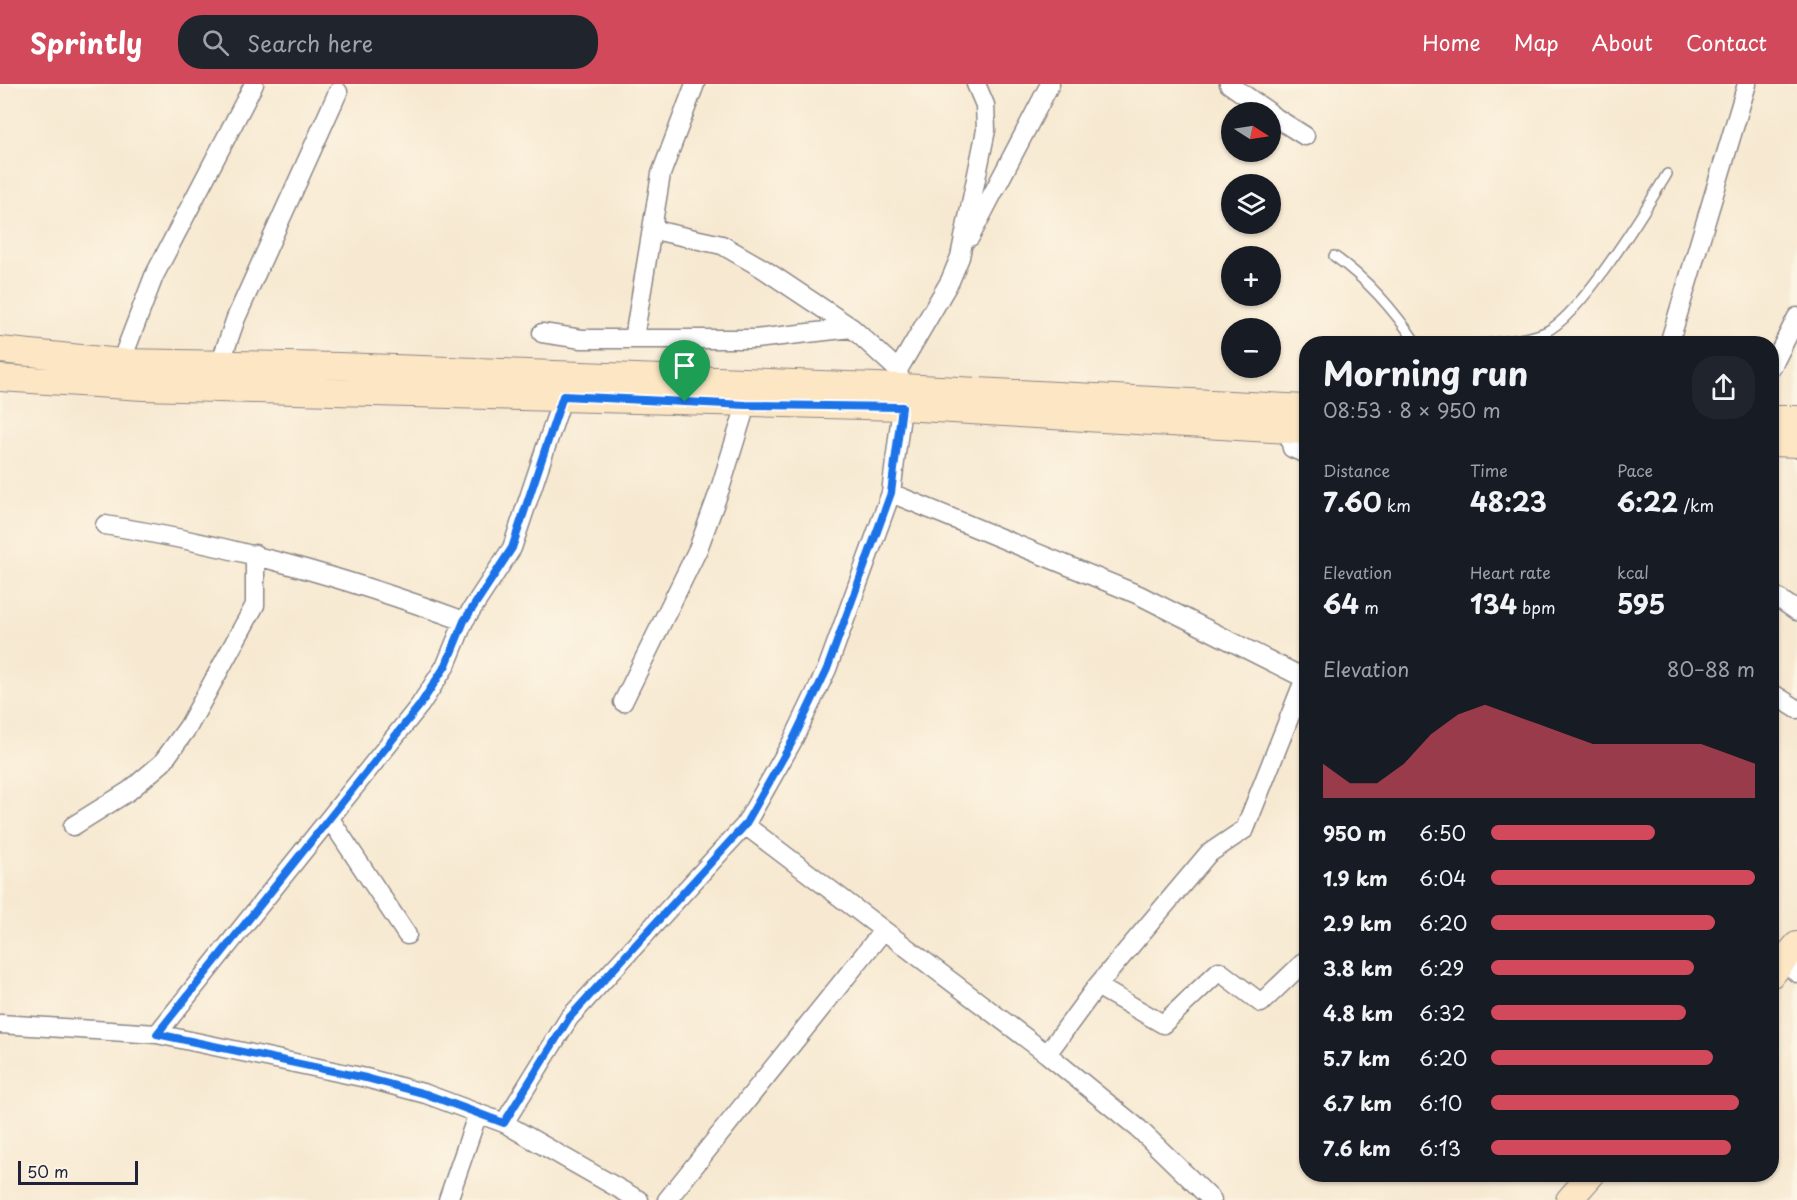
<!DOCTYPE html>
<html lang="en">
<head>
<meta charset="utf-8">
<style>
	:root { --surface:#171b24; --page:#20242c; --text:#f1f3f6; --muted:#9ea1a6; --accent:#d1495b }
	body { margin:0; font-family:"Playpen Sans",sans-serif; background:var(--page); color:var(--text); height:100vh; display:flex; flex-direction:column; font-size:22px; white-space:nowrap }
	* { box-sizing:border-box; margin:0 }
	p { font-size:20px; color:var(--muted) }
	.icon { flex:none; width:33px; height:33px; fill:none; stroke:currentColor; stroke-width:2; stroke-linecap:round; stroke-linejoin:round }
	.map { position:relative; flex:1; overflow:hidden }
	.details { position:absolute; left:1299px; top:252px; width:480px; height:846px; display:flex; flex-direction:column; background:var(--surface); border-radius:24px; box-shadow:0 2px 4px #0004 }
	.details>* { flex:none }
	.needle { width:39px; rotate:102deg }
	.fabs { position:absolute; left:1221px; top:18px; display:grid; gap:12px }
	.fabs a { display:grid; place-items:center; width:60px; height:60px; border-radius:50%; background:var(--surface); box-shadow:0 2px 4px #0004; font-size:30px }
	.scale { position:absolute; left:18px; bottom:15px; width:120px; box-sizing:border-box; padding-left:6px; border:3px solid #22223b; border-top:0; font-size:16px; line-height:21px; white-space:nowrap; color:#22223b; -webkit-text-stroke:4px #fcf5e5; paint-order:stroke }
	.pin { position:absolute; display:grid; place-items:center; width:51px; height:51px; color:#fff; margin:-62px -26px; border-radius:50% 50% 50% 0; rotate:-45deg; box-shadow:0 0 6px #0007 }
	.pin .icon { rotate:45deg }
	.round { display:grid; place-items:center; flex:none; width:63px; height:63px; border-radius:24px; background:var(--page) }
	.overview { display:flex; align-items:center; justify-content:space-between; height:102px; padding:0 24px }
	h1 { font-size:33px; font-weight:700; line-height:45px }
	.metrics { display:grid; grid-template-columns:repeat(3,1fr); gap:9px; height:102px; padding:6px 24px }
	.metrics div { display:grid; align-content:center }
	.metrics b { font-size:26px; font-weight:700 }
	.metrics small { font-size:16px; font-weight:400 }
	.metrics p { font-size:16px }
	.chart { height:168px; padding:12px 24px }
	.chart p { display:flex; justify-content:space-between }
	.chart svg { width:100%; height:108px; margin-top:6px; fill:var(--accent); opacity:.7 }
	ul { padding:0 24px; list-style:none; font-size:20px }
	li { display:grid; grid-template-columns:96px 72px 1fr; align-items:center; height:45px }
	li i { height:15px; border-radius:8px; background:var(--accent) }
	header { display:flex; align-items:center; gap:36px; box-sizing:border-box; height:84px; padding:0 30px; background:var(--accent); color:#fff }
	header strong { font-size:28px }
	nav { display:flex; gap:33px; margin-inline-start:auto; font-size:21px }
	.search { width:420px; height:54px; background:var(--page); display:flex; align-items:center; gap:15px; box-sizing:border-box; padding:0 21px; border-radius:24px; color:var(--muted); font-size:22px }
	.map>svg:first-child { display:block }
</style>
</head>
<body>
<header>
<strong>Sprintly</strong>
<div class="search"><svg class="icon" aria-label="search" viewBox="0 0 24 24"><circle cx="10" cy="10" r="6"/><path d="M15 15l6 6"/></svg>Search here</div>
<nav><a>Home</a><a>Map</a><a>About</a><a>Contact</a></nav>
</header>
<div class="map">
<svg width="1797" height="1116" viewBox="0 0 1797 1116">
	<rect width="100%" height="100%" fill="#fcf5e5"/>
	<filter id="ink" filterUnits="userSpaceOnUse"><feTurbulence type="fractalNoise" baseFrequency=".0167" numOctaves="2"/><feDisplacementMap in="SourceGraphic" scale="12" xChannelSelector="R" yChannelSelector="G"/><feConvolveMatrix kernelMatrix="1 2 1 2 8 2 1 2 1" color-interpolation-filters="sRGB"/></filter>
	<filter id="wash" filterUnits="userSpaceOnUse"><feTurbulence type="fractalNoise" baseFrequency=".008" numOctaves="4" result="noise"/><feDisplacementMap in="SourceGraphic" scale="24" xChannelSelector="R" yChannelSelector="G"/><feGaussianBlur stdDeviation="1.35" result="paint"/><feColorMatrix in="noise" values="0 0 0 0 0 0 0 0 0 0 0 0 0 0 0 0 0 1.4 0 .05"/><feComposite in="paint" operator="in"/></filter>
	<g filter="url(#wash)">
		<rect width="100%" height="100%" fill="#f7e9d1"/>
	</g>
	<g filter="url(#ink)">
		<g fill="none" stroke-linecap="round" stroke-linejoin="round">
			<defs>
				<path id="lane" d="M1334,172c34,24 59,53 83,88
					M1486,260c19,-3 41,-4 59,-12 35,-15 100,-122 122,-158"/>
				<path id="street" d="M1229,0l40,28
					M1270,30l35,22
					M653,143l10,5 59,13 40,23 90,60 46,42 2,10
					M970,153l80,-153
					M542,249l40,6h173l97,-11
					M634,254l27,-164 34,-90
					M1669,260l78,-260
					M121,278l33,-86 100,-192
					M220,280l16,-46 102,-226
					M1772,283l25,-50
					M898,286l52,-89 10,-24 26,-127 -1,-25 -9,-21
					M1288,346l4,18 14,6
					M891,409l248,102 167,84
					M105,441c126,20 239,52 359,96
					M1772,510l25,17
					M1772,609l25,16
					M623,618l75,-153 22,-60 26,-84
					M330,735l77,116
					M745,741l302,229 92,75 73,71
					M73,742l56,-35 33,-28 26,-36 67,-122v-51
					M1772,867l25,22
					M1097,902l66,38 56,-53 42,32 45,-43
					M0,940l157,10 209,44 60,16 78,29 135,77
					M157,950l263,-329 26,-40 18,-44 48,-73 51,-152
					M1047,970l50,-68 111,-132 37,-25 60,-151
					M504,1039l65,-105 176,-193 47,-83 35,-73 64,-176 11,-86
					M448,1116l30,-87
					M667,1116l216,-269"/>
				<path id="secondary" d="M0,266l121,12 219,4 562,21 404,21
					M0,294l143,9 759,20 404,24
					M1772,335h25
					M1772,359l25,1
					M1772,890l25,-29
					M1569,1116l23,-26"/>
			</defs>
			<use href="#lane" stroke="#8c8686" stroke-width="12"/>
			<use href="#street" stroke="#8c8686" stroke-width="21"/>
			<use href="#secondary" stroke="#8c8686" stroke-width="28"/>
			<use href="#lane" stroke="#fff" stroke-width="9"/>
			<use href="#street" stroke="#fff" stroke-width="18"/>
			<use href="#secondary" stroke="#fce6c4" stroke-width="26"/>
		</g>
	</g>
	<g fill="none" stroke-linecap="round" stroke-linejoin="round" filter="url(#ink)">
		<defs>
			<path id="route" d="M563,312l183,9 156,2 -11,86 -64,176 -35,73 -47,83 -176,193 -65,105 -78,-29 -60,-16 -209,-44 263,-329 26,-40 18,-44 48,-73z"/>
		</defs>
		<use href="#route" stroke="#fff" stroke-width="12"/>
		<use href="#route" stroke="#1a73e8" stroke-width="8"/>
	</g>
</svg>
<div class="fabs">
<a><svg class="needle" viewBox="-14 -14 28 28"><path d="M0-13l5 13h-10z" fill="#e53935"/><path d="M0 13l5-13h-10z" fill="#9ea1a6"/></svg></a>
<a><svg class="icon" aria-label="layers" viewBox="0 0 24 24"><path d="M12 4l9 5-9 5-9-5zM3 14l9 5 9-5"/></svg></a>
<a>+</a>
<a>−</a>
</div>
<div class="scale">50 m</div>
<div class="pin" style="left:685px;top:318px;background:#1e9e55"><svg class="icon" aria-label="arrive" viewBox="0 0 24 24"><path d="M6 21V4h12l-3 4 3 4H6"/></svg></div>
<section class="details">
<div class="overview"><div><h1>Morning run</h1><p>08:53 · 8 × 950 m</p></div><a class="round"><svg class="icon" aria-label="share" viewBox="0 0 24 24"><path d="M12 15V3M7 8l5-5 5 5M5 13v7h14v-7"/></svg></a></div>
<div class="metrics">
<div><p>Distance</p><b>7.60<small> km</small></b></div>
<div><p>Time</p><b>48:23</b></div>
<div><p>Pace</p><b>6:22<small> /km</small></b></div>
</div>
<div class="metrics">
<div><p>Elevation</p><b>64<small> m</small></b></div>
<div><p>Heart rate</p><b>134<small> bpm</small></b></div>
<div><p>kcal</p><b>595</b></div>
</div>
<div class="chart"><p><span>Elevation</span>80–88 m</p>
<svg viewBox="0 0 160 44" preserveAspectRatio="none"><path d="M0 44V30L10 38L20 38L30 30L40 18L50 10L60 6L70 10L80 14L90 18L100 22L110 22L120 22L130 22L140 22L150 26L160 30V44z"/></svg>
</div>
<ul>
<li><b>950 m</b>6:50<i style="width:62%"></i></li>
<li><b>1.9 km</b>6:04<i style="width:100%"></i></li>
<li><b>2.9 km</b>6:20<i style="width:85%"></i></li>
<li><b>3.8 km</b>6:29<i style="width:77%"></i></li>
<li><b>4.8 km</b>6:32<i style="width:74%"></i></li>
<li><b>5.7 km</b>6:20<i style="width:84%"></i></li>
<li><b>6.7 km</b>6:10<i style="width:94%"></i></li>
<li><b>7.6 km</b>6:13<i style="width:91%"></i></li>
</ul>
</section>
</div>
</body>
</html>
